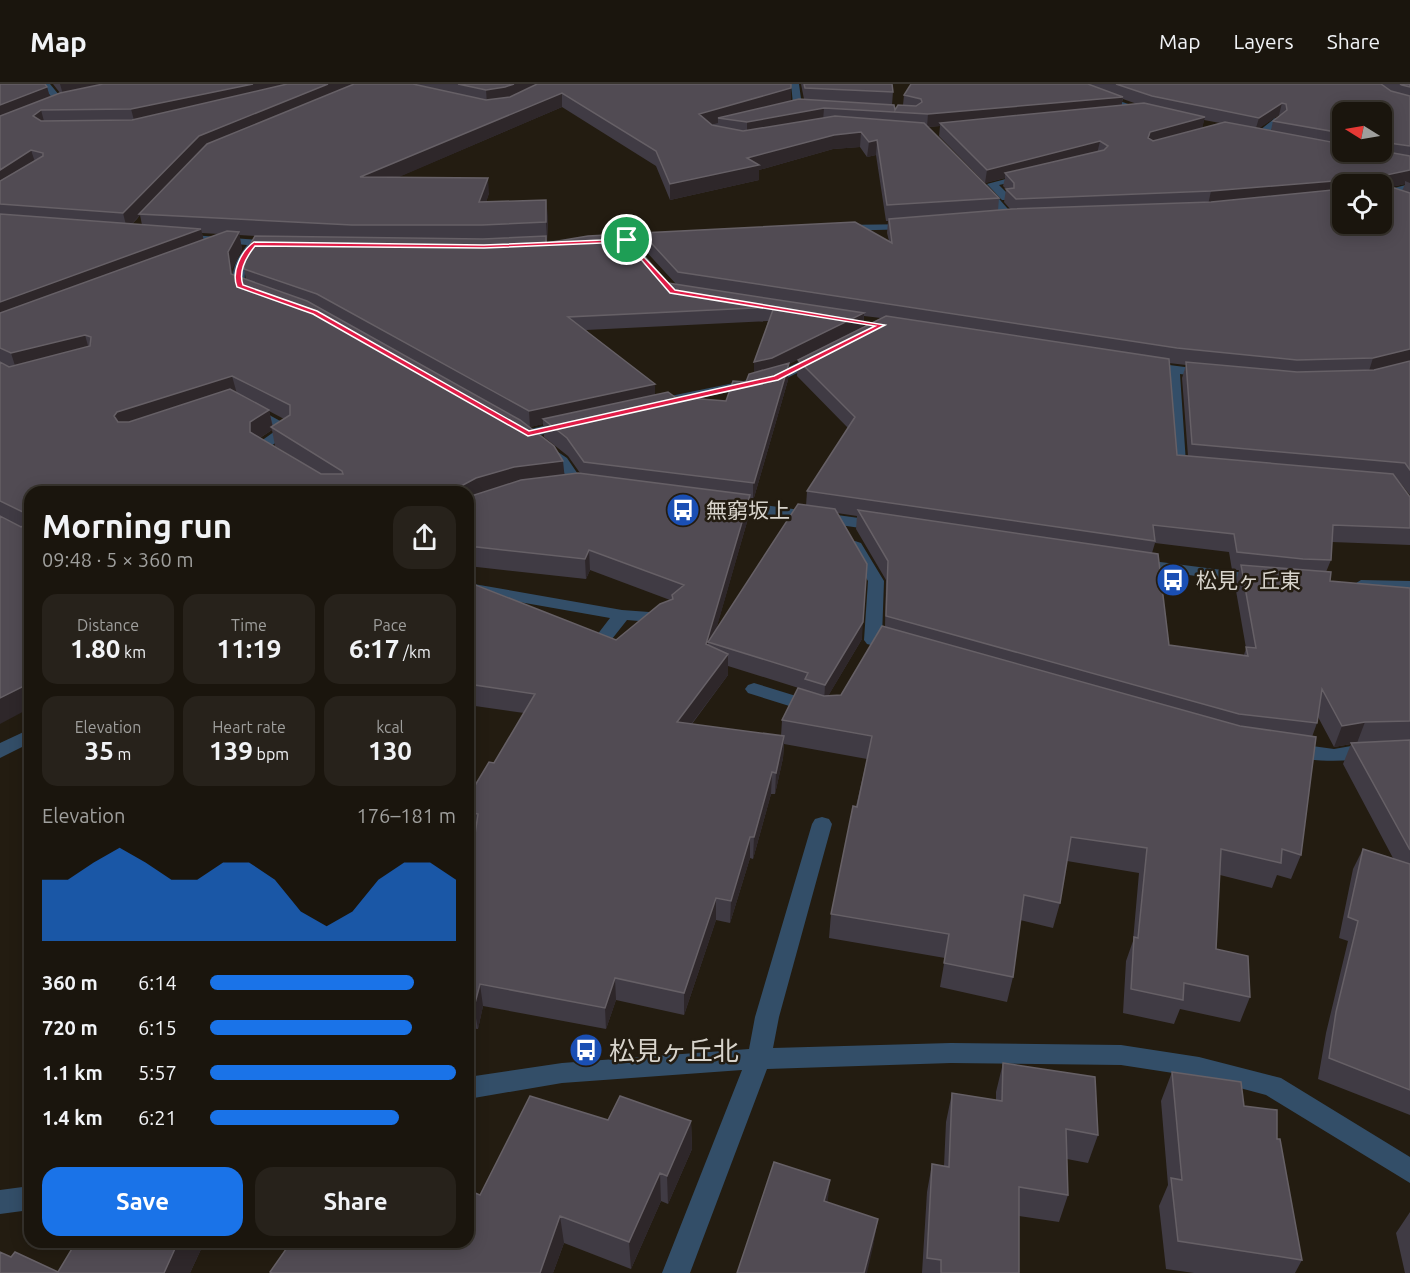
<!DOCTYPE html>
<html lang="en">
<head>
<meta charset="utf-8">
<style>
	:root { --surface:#1a150d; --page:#27221b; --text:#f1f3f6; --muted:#9f9f9d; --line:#38342e; --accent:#1a73e8 }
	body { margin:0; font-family:Ubuntu,"Noto Sans JP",sans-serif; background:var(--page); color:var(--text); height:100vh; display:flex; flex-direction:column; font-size:22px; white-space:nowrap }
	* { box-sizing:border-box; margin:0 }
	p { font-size:20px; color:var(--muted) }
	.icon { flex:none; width:33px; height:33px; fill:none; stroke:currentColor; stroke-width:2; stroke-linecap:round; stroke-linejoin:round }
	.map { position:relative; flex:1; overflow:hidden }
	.panel { position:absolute; left:24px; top:402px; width:450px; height:762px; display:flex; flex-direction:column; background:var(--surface); border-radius:18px; box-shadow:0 3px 15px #0003,0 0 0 2px var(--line) }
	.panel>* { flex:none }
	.needle { width:39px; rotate:281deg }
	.tools { position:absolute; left:1332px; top:18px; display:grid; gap:12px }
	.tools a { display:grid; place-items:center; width:60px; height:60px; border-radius:12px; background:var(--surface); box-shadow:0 3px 15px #0003,0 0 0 2px var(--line); font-size:30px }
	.pin { position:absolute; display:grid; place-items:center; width:51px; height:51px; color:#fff; margin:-26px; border:3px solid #fff; border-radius:50%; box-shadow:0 2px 6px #0007 }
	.round { display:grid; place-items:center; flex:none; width:63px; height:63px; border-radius:18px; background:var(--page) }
	.overview { display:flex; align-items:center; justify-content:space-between; height:102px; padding:0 18px }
	h1 { font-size:33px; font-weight:700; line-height:45px }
	.figures { display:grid; grid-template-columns:repeat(3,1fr); gap:9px; height:102px; padding:6px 18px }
	.figures div { display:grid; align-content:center; border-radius:15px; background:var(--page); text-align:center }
	.figures b { font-size:26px; font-weight:700 }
	.figures small { font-size:16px; font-weight:400 }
	.figures p { font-size:16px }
	.chart { height:168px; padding:12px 18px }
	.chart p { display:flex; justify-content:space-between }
	.chart svg { width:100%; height:108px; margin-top:6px; fill:var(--accent); opacity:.7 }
	.primary-button { display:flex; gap:12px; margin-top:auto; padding:12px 18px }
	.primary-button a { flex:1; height:69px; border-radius:18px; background:var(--accent); color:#fff; font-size:24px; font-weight:700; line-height:69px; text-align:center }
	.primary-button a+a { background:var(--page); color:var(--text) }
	ul { padding:0 18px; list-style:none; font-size:20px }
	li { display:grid; grid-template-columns:96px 72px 1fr; align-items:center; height:45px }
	li i { height:15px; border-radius:8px; background:var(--accent) }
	header { display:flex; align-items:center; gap:36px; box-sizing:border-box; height:84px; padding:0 30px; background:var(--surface); border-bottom:2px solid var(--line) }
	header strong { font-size:28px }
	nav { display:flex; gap:33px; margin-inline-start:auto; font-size:21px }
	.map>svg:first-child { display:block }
</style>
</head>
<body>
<header>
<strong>Map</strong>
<nav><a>Map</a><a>Layers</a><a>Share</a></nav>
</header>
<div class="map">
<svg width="1410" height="1189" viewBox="0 0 1410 1189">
	<rect width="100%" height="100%" fill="#231c11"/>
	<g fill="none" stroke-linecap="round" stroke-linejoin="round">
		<path fill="#334e68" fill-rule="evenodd" d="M41,0h9l14,17v4h-6z
			M791,0h8l3,22 -24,6v-4l15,-4z
			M1059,0h12l83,29 -8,2z
			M1275,34l8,2 -22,18h-6v-4z
			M1028,89l4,1v4l-33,7 11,11v4h-8l-15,-16z
			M1410,100v6l-28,7v-6z
			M979,101h8l27,31v4h-8l-27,-31z
			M916,140l1,2 -5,3 -72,2 -5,-3 5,-3z
			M666,148l5,3 -1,2 -63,7 -6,-3 6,-3z
			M178,150l95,7 6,3 -6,3 -15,-1c-9,12 -15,23 -13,38l14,7 -6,4 -17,-6c-8,-16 1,-31 11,-44l-73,-6v-4z
			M818,269l6,4 -1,3 -42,21 -120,25 -7,-4 7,-4 111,-23z
			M1146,278l62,8 7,4 -7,4 -28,-4 6,89 11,2 2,3 -2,3h-18l-7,-4 -5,-94 -26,-4v-6z
			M251,321l44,24 -24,17 10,8 -2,3h-10l-15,-11 24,-17 -32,-17 -2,-3z
			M567,336l5,1v6l-44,11 -7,-4 2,-3z
			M546,360l21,14 19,28 -2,3h-10l-17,-25 -18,-16z
			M727,416l154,21 8,5 -8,5 -159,-23 -3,-3 3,-3z
			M855,457l6,2 23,38 -2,56 19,5 3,4 -3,4 -6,1 -28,-7 -3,-4 4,-59 -21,-35z
			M1137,475l124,16 8,5 -8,5 -130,-18 -2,-3 2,-3z
			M1361,496l49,1v10l-55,-2 -2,-4z
			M468,499l154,27 41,3 9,5 -9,5 -36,-3 -15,19 -6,1 -9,-5 13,-17 -142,-25z
			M754,599l68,21 2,4 -2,4 -7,2 -67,-21 -3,-4 3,-4z
			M30,645v14l-30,15v-15z
			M1290,659l44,6 23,-4 53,-2v14c-42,1 -85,9 -127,-2l-3,-5 3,-5z
			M822,733l7,2 3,5 -53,193 -6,31 178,-5 170,2 78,12 82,21 129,79v26l-144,-88 -67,-18 -78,-12 -170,-2 -184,6 -77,204h-28l80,-203 -180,13 -94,16v-22l94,-14 187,-14 6,-32 57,-193 3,-5z
			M30,1102v24l-30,4v-24z"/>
	</g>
	<path fill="#403b44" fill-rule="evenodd" d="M0,0l47,3 3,10 10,-4 -7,-9h738v17l13,-2 -3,-15h91l1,8 -1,13 3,5 8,-5 1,-10 7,-11h499v411l-12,-15h-1l13,17v48l-78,-3 -1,18 -5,12 4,9 80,7v527l-92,-36 8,-46 22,-92 -9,-3 14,-69 10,-20 30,9 -50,-94 8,-20 -17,3 -16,-30 -1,6 -5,14 -11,118 -10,24 -14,-4 -5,13 -52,-13 -4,74 34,48 -10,25 -60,-13 -6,15 -51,-11 3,-52 7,-20 6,-68 -72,-12 -7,42 -7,25 -33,-8 -7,57 -6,25 -67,-15 5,-29 -116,-20 2,-24 36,-155 -83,-15 -1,14 -8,36h-4l-18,65 -3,-1 -20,65 -14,-3 -32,95 -68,-15 -10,29 -123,-23 -5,23 -10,-1v-147l7,-47 -3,-1v-4l-4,-1v-31l26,-34 30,-50 -56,-8v-123l148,58 54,-40 -80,-30 -4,9 -118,-13v-74h-438l-30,232zM1123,15l14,5 -16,1zM562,23l94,59 14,34 89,-20v-10l74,-21 27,-2 7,10 9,-2 10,66h2l-1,12 2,8 -247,-8v14l34,37 -8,-1 -121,-40 1,-27 -62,-14 3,-9 -91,-16zM1342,28h40v40h-40zM1279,31h1l-7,6 -2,9 -12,-2zM1204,36l16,3 -18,5zM940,42l-1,10 46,47 20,-5 -2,8 3,3 -2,13 7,8 -13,1 1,-13 -71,-71zM1342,100h40l-40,40zM1405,100l-3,7 -11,-4zM140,131l2,10 -10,-1 5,-5zM202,149l17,1 -16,6zM239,151l16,1 -11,33 2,10 -13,-5 -1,-5 10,-20zM864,232l17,2 -83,42 -1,16 51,52 -41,63 -1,15 -90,123 33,-114 1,-14h3l35,-121 1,-16 74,-37zM768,237l-14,51 -8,10 -20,19 -71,-7 -69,-64zM1169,279l17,2 -4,13 6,78 -11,-1zM269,327l15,8 -11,7zM524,339l6,4 13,-3 1,13 24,19 12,17 -15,1zM272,346l3,16 46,28 -61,-36zM837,429l20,3 -1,13 30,51 -1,47 -44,68 -13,1 34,-57zM1155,459l74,9 3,18h7l-4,15 11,63 -2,7 -75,-10 -17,-92zM728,582l77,24 -23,30 -1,16 -89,-12 36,-49z
		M1003,979l95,72 -10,28 -21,-4 1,36 -9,27 -40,-6v57h-97l5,-81 5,-28 12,2 2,-44 6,-29 44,7v-8z
		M1172,988l72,34 33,33 25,121 -7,13h-101l-28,-4 -7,-63 9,-21 -7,-84z
		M608,1036l83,1 1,28 -24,55 -7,-3 -30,68 -67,-26 -11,30h-283v-1l210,-77z
		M1410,1128v61h-5l-9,-40z
		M76,1158h148l-3,6 -18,-3 -13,28h-190l11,-16 47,15z"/>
	<path fill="#2e272a" d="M60,0h72l-68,14z
		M253,0h67l-185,40 -4,-15z
		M328,0h36l-225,130 1,1 -13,14 -4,-16 76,-77z
		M514,0h38l-65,20 -1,-14z
		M47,3l4,14 -51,21v-17z
		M791,4v14l-73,16v5l-19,5v-14z
		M562,9v14l-200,86 -2,-16z
		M1123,13l-2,12 -181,14v3l-13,1 1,-13z
		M1282,19l-3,12 -24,16 4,-13z
		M824,24l-1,13 -76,14v-13z
		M41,26l4,15 -12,-9z
		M1205,33l-3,12 -56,22 4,-19z
		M861,48l-1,15 -27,2 -74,21v10l-89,20v-16l77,-26 87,-23z
		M877,56l-1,15 -9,2 2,-15z
		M1100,57l-3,13 -92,19v5l-20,5 2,-13z
		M31,66l5,15 -36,23v-18z
		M1410,86v13l-5,-2v3l-23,5 4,-14z
		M488,94l1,15 -8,25 -2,-16z
		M1346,96l-1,4h-3v7l-134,14 3,-14z
		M546,116l2,16 -1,23 -1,-17z
		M201,145l4,16 -205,77v-20z
		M239,148l3,17 -10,20 3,22 -7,-39z
		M864,229l-1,14 -74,37 -1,16 -35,121 1,-139z
		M85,251l5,18 -73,19 -6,-19z
		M1410,265v15l-42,10 5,-16z
		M232,292l5,18 -114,37 -9,-15 3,-4z
		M655,300v15l-112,20v5l-13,3 -1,-16z
		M269,326l4,19 -2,-2 1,3 -17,11 -5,-9v-10z
		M563,377l2,19 -97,24v-12h-4l-1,-7 13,-7 38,-11z
		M750,411l-1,20 -37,129 -4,-2v17l-2,-15z
		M589,466l1,20 -4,9 -1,-20z
		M863,538l-1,17 -38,64 1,-18z
		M728,570v21l-51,68v-21z
		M30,599v25l-30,16v-26z
		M1365,638l-8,21 -23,4 8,-21z
		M784,652l-1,22 -8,36 1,-21z
		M772,688l-1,22 -18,65 1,-22z
		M750,753v21l-20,65 1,-22z
		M716,814v22l-32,95v-22z
		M615,894l1,22 -10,29 -1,-21z
		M480,900l3,22 -5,23 -4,-22z
		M691,1037l1,28 -24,55 -1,-28z
		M660,1089l1,28 -30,68 -2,-27z
		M830,1096l-3,28 -3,-7z
		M560,1132l4,27 -11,30h-13z
		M878,1135l-5,28 -6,26h-3z
		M178,1158h23l2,3 -13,28h-26z
		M218,1158h6l-3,6z"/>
	<path fill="#514b53" stroke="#666066" stroke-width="1.5" fill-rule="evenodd" d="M0,0h45l2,3 -47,18z
		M103,0h150l-122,25 -90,1 -8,6 8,5 91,-1 155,-36h41l-129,52 -76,77 -123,-9v-23l43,-25v-3l-12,-3 -31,20v-54l60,-23z
		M354,0h59l73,16 24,-3 27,-13h254v4l-92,26 13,11 31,6 92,-15 89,7 75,75 -112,7 -10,-65 -8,2 -8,-10 -27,3 -87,23 12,7 -89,19 -14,-33 -94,-58 -202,84 128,1 -9,24 67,-2v22l-64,3h-130l-213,-11 68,-70z
		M458,0h56l-9,3 -19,3z
		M804,0h88l1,8 -88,-4z
		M911,0h177l35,13 -195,17 -104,-6 -77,14 -29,-4 81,-19 95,6 1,5 3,-5 18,1 6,-4 -1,-3 -17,-4z
		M1116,0h265l10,7 19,5v50l-28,-4v-30h-40v21l-69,-12 14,-11 -1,-6 -4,-1 -23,15 -107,-22z
		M1400,0h10v3l-8,-2z
		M1144,19l61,14 -55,15 -2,6 5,3 72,-19 117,22v8l40,-1 28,5v14l-24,5 -1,10 25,8v156l-37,9 -76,2 -120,-12 -499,-76 -36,-39 213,-11 37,21 -3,-24 123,-10 199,-7 131,-13v35h40v-40h-35l-1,-4 -135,11 -195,8 -10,-10 8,-1v-5l-9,-10 99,-23 4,-4 -8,-5 -113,29 -47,-47z
		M0,130l201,15 -201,73z
		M227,147l12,1 -11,20 3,22 76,27 213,119 34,26 9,15 -49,6 -38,11 -13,7 1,7h-434v191l-30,15v-182l21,11 4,-2v-12l-25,-12v-139l9,5 81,-21 1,-9 -6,-2 -74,18 -11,-5v-35zM232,292l58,29v10l-19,12 71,44 1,3h-22l-71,-42v-10l19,-12 -39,-21 -101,33h-11l-4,-6 3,-4z
		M625,150l43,49 196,30 -92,45 -18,4 20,-55 -206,10 87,67 -126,27 -212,-117 -73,-25 2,-17 9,-16 228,3 63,-3v7l42,-7z
		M886,232l283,43 8,96 216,19 17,23v31l-77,-3 -2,35 -28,-1 -66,-7 -3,-18 -81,-9 2,16 -348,-50 48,-74 -57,-57z
		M1410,277v109l-5,-7 -213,-19 -6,-82 111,10 77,-2z
		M789,279l-35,120 -170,-21 -17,-24 -24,-19 125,-27 7,5 51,4 7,-20 13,1 3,-8z
		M578,389l172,22 -44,149 22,10 -51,68 107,14 -8,37 -4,-1 -18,65h-4l-19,64 -15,-3 -32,95 -69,-15 -10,30 -125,-24 -6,23h-6v-126l10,-67 -9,-2 2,-4 -3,-1v-10l21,-35 5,1 41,-69 -67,-10v-102l148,58 44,-36 13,-5 -1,-4 12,-10 -95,-35 -4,9 -117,-13v-49l53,-17z
		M798,420l37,5 32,55 -4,58 -38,63 -20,-6 3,-6 -100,-31z
		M858,426l300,44 11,91 79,11 -2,-9 10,1 -15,-83 90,7 -1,9 80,7v133l-45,1 -23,4 -20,-37 -5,34 -78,-9 -353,-98 2,-55z
		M882,542l358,100 76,11 -15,118 -19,-6 -1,14 -60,-14 -5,100 32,7 2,41 -66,-14 -1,17 -52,-11 3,-52 4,1 9,-90 -76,-11 -11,66 -36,-8 -11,82 -69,-14 5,-29 -118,-20 22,-108 4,1 15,-71 -90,-16 16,-32 26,8 17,-1z
		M1410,656v110l-59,-107z
		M1363,765l47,15v226l-81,-32 7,-46 22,-91 -10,-4z
		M1003,979l92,14 3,58 -32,-6 2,66 -49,-8v86h-78v-13l-14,-2 5,-94 17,3 3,-74 50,8z
		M1172,988l69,10 3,24 33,4v29h3l22,121 -124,-19 -7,-63 11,2z
		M530,1012l78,24 12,-24 71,25 -24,55 -7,-3 -31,69 -69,-26 -20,57h-268l-2,-1 21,-30h177v-52l12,5z
		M774,1078l56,18 -6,21 54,18 -14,54h-127z
		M76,1158h102l-14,31h-164v-21l11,5 4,-5 43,20z"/>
	<path fill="#e11d48" stroke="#fff" stroke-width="1.5" fill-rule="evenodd" d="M627,155l48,51 210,35 -107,55 -250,56 -215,-122 -76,-27c-6,-15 4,-36 17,-45l230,3zM626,158l44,51 205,33 -101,50 -245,55 -212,-120 -74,-26c-5,-14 4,-29 12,-39l229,2z"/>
	<defs>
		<symbol id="bus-disc" viewBox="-11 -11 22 22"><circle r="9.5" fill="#1a4fb4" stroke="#231c11"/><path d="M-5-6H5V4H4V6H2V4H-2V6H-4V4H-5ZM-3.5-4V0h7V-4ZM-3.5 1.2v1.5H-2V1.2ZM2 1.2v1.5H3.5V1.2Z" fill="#fff"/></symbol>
	</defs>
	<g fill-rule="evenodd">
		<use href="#bus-disc" x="664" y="407" width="38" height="38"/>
		<use href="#bus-disc" x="1154" y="477" width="38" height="38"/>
		<use href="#bus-disc" x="567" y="947" width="38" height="38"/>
	</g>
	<g text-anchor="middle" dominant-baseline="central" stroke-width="5" stroke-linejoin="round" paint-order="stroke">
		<g font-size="21" fill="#d8d4cc" stroke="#231c11" text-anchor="start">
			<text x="706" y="426">無窮坂上</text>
			<text x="1196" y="496">松見ヶ丘東</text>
		</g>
		<g font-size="26" fill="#d8d4cc" stroke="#231c11" text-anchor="start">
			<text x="609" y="966">松見ヶ丘北</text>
		</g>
	</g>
</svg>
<div class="tools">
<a><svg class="needle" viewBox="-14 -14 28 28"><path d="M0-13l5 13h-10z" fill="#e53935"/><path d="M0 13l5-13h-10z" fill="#9f9f9d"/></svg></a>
<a><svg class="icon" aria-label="locate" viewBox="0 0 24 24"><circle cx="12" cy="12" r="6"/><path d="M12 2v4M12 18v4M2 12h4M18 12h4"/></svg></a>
</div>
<div class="pin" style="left:627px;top:156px;background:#1e9e55"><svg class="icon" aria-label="arrive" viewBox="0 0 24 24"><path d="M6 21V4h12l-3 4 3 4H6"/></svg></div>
<section class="panel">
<div class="overview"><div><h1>Morning run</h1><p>09:48 · 5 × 360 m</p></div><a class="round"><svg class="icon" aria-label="share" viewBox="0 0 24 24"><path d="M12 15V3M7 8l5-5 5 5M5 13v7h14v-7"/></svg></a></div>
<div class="figures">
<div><p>Distance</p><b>1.80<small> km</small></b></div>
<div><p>Time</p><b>11:19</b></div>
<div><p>Pace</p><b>6:17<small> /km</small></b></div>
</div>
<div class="figures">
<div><p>Elevation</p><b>35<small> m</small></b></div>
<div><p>Heart rate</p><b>139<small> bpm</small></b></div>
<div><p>kcal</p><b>130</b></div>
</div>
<div class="chart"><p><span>Elevation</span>176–181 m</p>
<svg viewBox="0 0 160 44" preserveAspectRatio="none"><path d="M0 44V19L10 19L20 12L30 6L40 12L50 19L60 19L70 12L80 12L90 19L100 32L110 38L120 32L130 19L140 12L150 12L160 19V44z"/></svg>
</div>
<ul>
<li><b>360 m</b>6:14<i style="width:83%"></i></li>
<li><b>720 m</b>6:15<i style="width:82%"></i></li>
<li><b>1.1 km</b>5:57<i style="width:100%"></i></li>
<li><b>1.4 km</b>6:21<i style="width:77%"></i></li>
</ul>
<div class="primary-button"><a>Save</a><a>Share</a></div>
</section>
</div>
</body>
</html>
